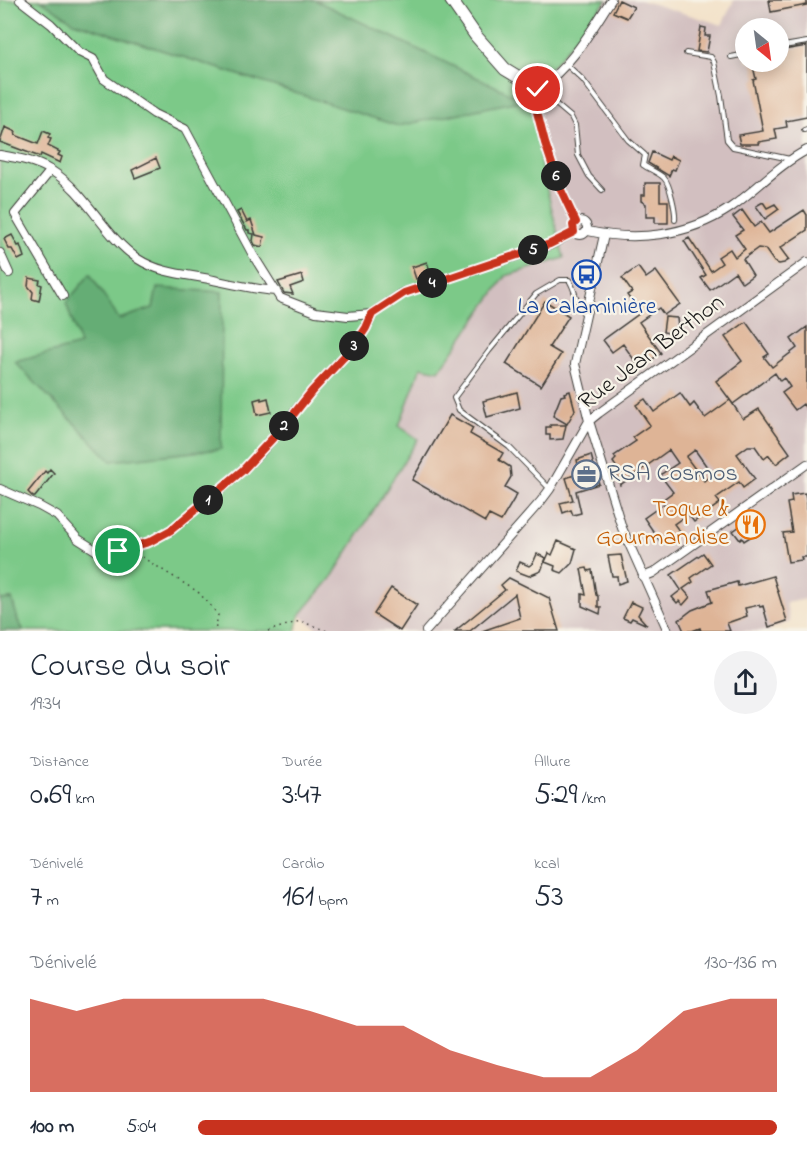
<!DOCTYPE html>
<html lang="fr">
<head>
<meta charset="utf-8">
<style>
	:root { --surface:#fff; --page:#f2f2f3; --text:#1f2937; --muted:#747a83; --accent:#c8321e }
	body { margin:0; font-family:"Indie Flower",sans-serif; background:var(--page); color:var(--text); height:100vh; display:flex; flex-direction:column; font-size:22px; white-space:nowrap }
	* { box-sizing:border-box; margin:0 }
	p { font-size:20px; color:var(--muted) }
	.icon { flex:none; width:33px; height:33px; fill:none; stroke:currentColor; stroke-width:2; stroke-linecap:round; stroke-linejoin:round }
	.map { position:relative; height:631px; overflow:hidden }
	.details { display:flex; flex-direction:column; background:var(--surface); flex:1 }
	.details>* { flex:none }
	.needle { width:39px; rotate:151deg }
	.controls { position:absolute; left:735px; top:18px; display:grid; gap:12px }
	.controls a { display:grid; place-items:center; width:54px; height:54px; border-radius:50%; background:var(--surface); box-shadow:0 3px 15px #0003; font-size:30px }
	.pin { position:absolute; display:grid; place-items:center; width:51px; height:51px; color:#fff; margin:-26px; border:3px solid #fff; border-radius:50%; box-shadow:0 2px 6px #0007 }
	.km { position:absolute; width:30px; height:30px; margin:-15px; border-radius:50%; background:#222; color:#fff; font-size:16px; line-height:30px; text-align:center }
	.round { display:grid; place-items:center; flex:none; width:63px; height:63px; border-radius:32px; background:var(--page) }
	.summary { display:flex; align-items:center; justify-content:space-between; height:102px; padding:0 30px }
	h1 { font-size:33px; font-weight:600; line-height:45px }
	.figures { display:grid; grid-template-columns:repeat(3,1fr); gap:9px; height:102px; padding:6px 30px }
	.figures div { display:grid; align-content:center }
	.figures b { font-size:30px; font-weight:600 }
	.figures small { font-size:16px; font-weight:400 }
	.figures p { font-size:16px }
	.chart { height:168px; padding:12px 30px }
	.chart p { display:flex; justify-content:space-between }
	.chart svg { width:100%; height:108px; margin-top:6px; fill:var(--accent); opacity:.7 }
	ul { padding:0 30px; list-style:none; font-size:20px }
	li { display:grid; grid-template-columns:96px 72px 1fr; align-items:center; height:45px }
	li i { height:15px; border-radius:8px; background:var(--accent) }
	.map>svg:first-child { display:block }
</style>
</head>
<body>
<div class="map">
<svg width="807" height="631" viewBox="0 0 807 631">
	<rect width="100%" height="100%" fill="#f7f3e8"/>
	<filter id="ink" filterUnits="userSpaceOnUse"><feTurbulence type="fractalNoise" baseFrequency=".0167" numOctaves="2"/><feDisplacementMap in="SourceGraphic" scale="12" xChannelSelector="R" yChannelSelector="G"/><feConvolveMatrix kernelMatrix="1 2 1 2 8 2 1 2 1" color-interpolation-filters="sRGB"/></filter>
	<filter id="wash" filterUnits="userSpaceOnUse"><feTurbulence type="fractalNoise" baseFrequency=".008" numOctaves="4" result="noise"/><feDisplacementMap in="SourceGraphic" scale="24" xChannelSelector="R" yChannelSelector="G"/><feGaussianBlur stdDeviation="1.35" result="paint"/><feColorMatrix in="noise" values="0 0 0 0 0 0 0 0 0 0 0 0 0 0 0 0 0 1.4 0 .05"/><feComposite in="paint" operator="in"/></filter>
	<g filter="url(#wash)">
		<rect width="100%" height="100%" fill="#f3e2c9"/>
		<path fill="#d2bfc0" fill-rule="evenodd" d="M607,0h33l82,25 12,-25h73v599l-21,4 4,19 -20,7v2h-449l-22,-16 33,-38 86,-138 -19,-13 22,-60 19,5 66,-95 58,-19 -23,-91 -6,-79zM746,28h32v34h-32z"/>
		<path fill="#7cc988" stroke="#4c7252" stroke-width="1.5" d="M0,0h607l-72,87 6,79 23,92 -58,18 -67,95 -18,-4 -22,59 19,13 -86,138 -32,38 -4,16h-272l-6,-10 -6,-22 -12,1z"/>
		<path fill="#65ad74" stroke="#406448" stroke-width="1.5" d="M41,0h274l209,100 -126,26 -324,-104z
			M90,274l29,45 34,-11 4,-20 65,4 -1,157 -110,12 -96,-99 65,-17 -14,-42z
			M12,599l6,22 6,10h-24v-31z"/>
		<g id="blocks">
			<path fill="#deb496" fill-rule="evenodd" d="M619,0l15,7 -7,11 -14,-6z
				M769,0h38v5l-36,7z
				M701,27l5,1 -1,8h5l-3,16 -10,-1z
				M807,46v71l-21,4 1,6 -12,2 2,10 -19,3 1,2h-19l-2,-9 25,-4 -10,-51 3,-1 -4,-17h26v-11z
				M5,127l11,5 -1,3 23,9 5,-13 7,3 -2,4 3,1 -3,7 12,6 -2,3 4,2 -2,6 -19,-9 -1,3 -40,-15z
				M652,152l17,8 2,-4 8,4 -4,10 -3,-1 -3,7 -21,-13z
				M156,158l4,10 -25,10 -3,-8z
				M645,183h15v18h8v22h-13v-6h-9v-13l-5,-3v-6h4z
				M763,202l4,6 8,-4 4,5 -14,10 -9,-13z
				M241,210l6,12 4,-2 5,15 8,2 -2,10 -7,-2 -2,-4 1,-7 -5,-1v-3h-2l-10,-18z
				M742,210l12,17 7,-5 8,11 35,-23 3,5v15l-27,18 9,12 -5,3 -5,1 -5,-2 -9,-13 -7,-1 -15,11 10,16 -11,8 -7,-11 -25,18 -9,-12 5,-3 -22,-34 5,-3 22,33 11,-8 -4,-6 12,-8 5,8 10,-8 -10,-14 8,-5 -10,-13z
				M12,235l6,11 2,-1 4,12 -6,3 -6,-11h-3l-5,-10z
				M427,262l4,12 -15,5 -4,-12z
				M638,267l8,11 10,-7 24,33 -16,11 -5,-7 -20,14 22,31 -21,15 -17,-24 -11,8 -9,-12 37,-27 -13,-18 5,-3 -10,-14z
				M302,275l2,7 -14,5 3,7 -9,-1 -6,-11z
				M29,278l11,2 -1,4 3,1 -3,16 -7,-2 1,-7 -5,-6z
				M545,301l24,15 -20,31 12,7 -20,32 -35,-22z
				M665,317l12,1 1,10 -4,6 -11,-2z
				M746,322l23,32 -5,3 8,10 25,-19 -6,-9 16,-12v83l-4,-6 -8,6 -13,-17 8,-6 -6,-9 -4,3 -5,-8 -42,31 -17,-23 26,-20 -17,-24z
				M570,391l5,19 -8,14 -14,-8 8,-20 4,-1 -1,-2z
				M517,392l3,16 -33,9 -4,-16z
				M680,393l10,14 4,-4 11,15 25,-18 13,19 16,-10 31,44 -14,11 -7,-9 -5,4 -9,-13h-7l-11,8 18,25 -12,9 -4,-6 -23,16 4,5 -26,19 -6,-8 -14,10 6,8 -18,12 -18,-26 21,-15 -3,-3 11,-8 -13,-17 18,-12 -9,-13 -49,35 -3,-10 3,-2 -7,-11 3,-3 -2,-3 22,-15 -3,-4 17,-12 -14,-20 9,-6 9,13zM695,450l17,24 -8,7 -18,-24z
				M261,398v2l7,-2 3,14 -14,3 -3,-15z
				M450,415l23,13 -3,6 33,19 -4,7 11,7 1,10 -6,10 12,7 -16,27 -12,-6 -4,7 -73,-42z
				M550,425h16l-3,14 -13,1v-5h-4v-8h5z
				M591,455l8,29 -23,7 5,22 -8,2 -2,-5 -8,3 -3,-10 13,-3 -7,-22 11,-4 -2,-3 4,-2 -2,-9z
				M50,469l4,4 -19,24h-2l-5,-5 17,-21 2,2z
				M805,493l2,12v52h-6l1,3 -14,2 -5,-29 9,-1 -5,-29 5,-1 -1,-7z
				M752,518l9,12 -17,11 -2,-3 -2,2 -7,-9z
				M558,541l18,8 -4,14 -10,10 -8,-3 1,-4 -10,-4 4,-9 3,2z
				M703,553l8,11 -20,14 2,4 -10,7 7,8 -7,8 -4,-4 -2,2 -5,-6 9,-7 -10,-15z
				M537,554l9,4 -5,13 -12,5 -13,-5 4,-9 9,4 4,-3z
				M621,555l6,26 -9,3 -1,-8h-5l-4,-20z
				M587,568l1,3 4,-1 4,25 2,1v11h3l-1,7 -18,-8v-12l4,1 -5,-26z
				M773,576l14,45 -18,6 -6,-21 -3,1 -1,-2 -14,3 2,8 -20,7 3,8h-29l-1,-3 -8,3h-8l-5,-11 13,-10 20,-8 -4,-12 29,-8 1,4z
				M509,578l40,20 10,33h-77l38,-13 -5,-24 -45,37h-15l50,-41 -4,-5z
				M391,588l26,17 -17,26 -26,-17z
				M631,602l11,5 -4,8 9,10 -15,-7 -2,3 -7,-3z"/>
		</g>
	</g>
	<g filter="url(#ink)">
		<use href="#blocks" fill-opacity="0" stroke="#3c3a36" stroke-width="1.5"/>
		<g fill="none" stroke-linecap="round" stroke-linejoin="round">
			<defs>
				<path id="lane" d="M778,47l29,-5
					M686,53l25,4 3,5 7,34 6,44 6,7 57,12
					M731,57l15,-3
					M567,65l16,15 45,60 17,15 -2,10c6,4 16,8 21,13 6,6 12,34 11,42
					M538,89l33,28 4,8 3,30 11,21 13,14
					M804,130l3,-1
					M549,488l-40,-41 -50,-37 -5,-12 35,-47 47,-57 24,-14h9c7,10 7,25 15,34"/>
				<path id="street" d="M20,0l31,24 28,28 14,7 11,20 50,35 31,15 68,126 27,43 36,14 32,4 24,-2
					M0,155c18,3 36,6 52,16 35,22 52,65 86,88 20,13 43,15 66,19 24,5 47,11 72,13
					M51,170l-36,44 48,82
					M573 228a7 7 0 1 1 14 0a7 7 0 1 1-14 0Z
					M576,222l-16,-34 -15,-45 -9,-35 2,-19c33,-22 52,-57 73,-89
					M588,231c48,11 100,5 142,-23 26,-18 48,-43 77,-58
					M604,235l-29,129 14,57 33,107 46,103
					M0,253l9,20
					M0,489l39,17 18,10 21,23 19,12h21l31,-9 22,-12 72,-60 19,-19 50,-60 42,-45 12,-18 6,-14 31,-21 147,-48 24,-13
					M643,577l10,-4 154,-109
					M426,631l115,-130 9,-12 39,-68 10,-8 208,-151"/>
				<path id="secondary" d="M451,0l25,36 29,33 33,20"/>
			</defs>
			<use href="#lane" stroke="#3c3a36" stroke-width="6"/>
			<use href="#street" stroke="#3c3a36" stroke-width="10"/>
			<use href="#secondary" stroke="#3c3a36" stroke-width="14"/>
			<path stroke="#3c3a36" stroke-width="1.5" stroke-dasharray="1.5 4.5" stroke-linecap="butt" d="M137,554l61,38 13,14 7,9 -3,16
				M268,631l32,-10 27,10"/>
			<use href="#lane" stroke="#fff" stroke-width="4"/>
			<use href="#street" stroke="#fff" stroke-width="8"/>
			<use href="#secondary" stroke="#fff" stroke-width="12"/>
		</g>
	</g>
	<g fill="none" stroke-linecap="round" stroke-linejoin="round" filter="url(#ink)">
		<defs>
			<path id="route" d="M118,551l31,-9 22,-12 72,-60 42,-45 27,-34 42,-45 12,-18 6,-14 32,-21 146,-49 24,-12 -1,-7 3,-3 -16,-34 -15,-45 -9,-35 2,-19"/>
		</defs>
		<use href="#route" stroke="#fff" stroke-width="12"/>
		<use href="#route" stroke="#c8321e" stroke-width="8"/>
	</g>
	<defs>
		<symbol id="bus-ring" viewBox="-11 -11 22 22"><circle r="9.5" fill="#f7f3e8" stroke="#1a4fb4" stroke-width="1.5"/><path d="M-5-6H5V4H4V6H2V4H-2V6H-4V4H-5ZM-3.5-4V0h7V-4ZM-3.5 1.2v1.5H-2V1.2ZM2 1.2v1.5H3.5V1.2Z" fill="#1a4fb4"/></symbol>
		<symbol id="office-ring" viewBox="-11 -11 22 22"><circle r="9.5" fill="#f7f3e8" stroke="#5c6f8a" stroke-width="1.5"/><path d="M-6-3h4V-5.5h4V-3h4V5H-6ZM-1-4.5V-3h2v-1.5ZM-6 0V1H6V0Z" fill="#5c6f8a"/></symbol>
		<symbol id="restaurant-ring" viewBox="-11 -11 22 22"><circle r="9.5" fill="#f7f3e8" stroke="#e8710a" stroke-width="1.5"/><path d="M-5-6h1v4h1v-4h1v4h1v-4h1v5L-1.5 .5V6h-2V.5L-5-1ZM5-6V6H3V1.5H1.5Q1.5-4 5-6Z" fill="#e8710a"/></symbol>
	</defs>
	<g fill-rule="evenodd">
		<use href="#bus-ring" x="570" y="258" width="33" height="33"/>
		<use href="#office-ring" x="570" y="458" width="33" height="33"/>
		<use href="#restaurant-ring" x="734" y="508" width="33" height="33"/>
	</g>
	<g text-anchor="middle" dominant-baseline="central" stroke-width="4.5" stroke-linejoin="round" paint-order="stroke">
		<g font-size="24" fill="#164399" stroke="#f7f3e8">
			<text x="587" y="307">La Calaminière</text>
		</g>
		<g font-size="24" fill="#1c1c1c" stroke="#f7f3e8">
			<text transform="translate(652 353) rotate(-37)">Rue Jean Berthon</text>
		</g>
		<g font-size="24" fill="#4e5e75" stroke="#f7f3e8" text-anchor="start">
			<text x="607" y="474">RSA Cosmos</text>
		</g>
		<g font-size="24" fill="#c56008" stroke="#f7f3e8" text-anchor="end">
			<text x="729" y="510">Toque &amp;<tspan x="729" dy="28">Gourmandise</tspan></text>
		</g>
	</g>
</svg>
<div class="controls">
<a><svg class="needle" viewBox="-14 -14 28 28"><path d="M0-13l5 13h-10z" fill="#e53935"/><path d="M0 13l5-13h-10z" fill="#747a83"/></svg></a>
</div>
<div class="pin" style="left:118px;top:551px;background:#1e9e55"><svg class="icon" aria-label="arrive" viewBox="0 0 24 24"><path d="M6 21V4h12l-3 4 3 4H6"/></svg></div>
<div class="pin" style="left:538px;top:89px;background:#d93025"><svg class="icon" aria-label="check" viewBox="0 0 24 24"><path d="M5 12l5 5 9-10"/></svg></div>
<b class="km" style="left:208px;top:500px">1</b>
<b class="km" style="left:284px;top:426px">2</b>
<b class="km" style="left:354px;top:346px">3</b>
<b class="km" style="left:432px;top:283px">4</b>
<b class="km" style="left:533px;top:250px">5</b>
<b class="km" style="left:556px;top:176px">6</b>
</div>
<section class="details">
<div class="summary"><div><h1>Course du soir</h1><p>19:34</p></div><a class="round"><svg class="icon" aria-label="share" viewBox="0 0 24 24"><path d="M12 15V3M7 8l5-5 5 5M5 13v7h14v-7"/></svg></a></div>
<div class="figures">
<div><p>Distance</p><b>0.69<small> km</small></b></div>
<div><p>Durée</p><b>3:47</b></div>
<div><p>Allure</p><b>5:29<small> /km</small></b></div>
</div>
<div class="figures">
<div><p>Dénivelé</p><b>7<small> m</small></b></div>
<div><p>Cardio</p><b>161<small> bpm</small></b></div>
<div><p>kcal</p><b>53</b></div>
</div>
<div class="chart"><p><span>Dénivelé</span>130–136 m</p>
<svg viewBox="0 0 160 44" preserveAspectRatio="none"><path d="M0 44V6L10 11L20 6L30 6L40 6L50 6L60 11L70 17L80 17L90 27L100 33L110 38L120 38L130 27L140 11L150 6L160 6V44z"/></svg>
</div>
<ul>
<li><b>100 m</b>5:04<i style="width:100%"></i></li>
</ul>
</section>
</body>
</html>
